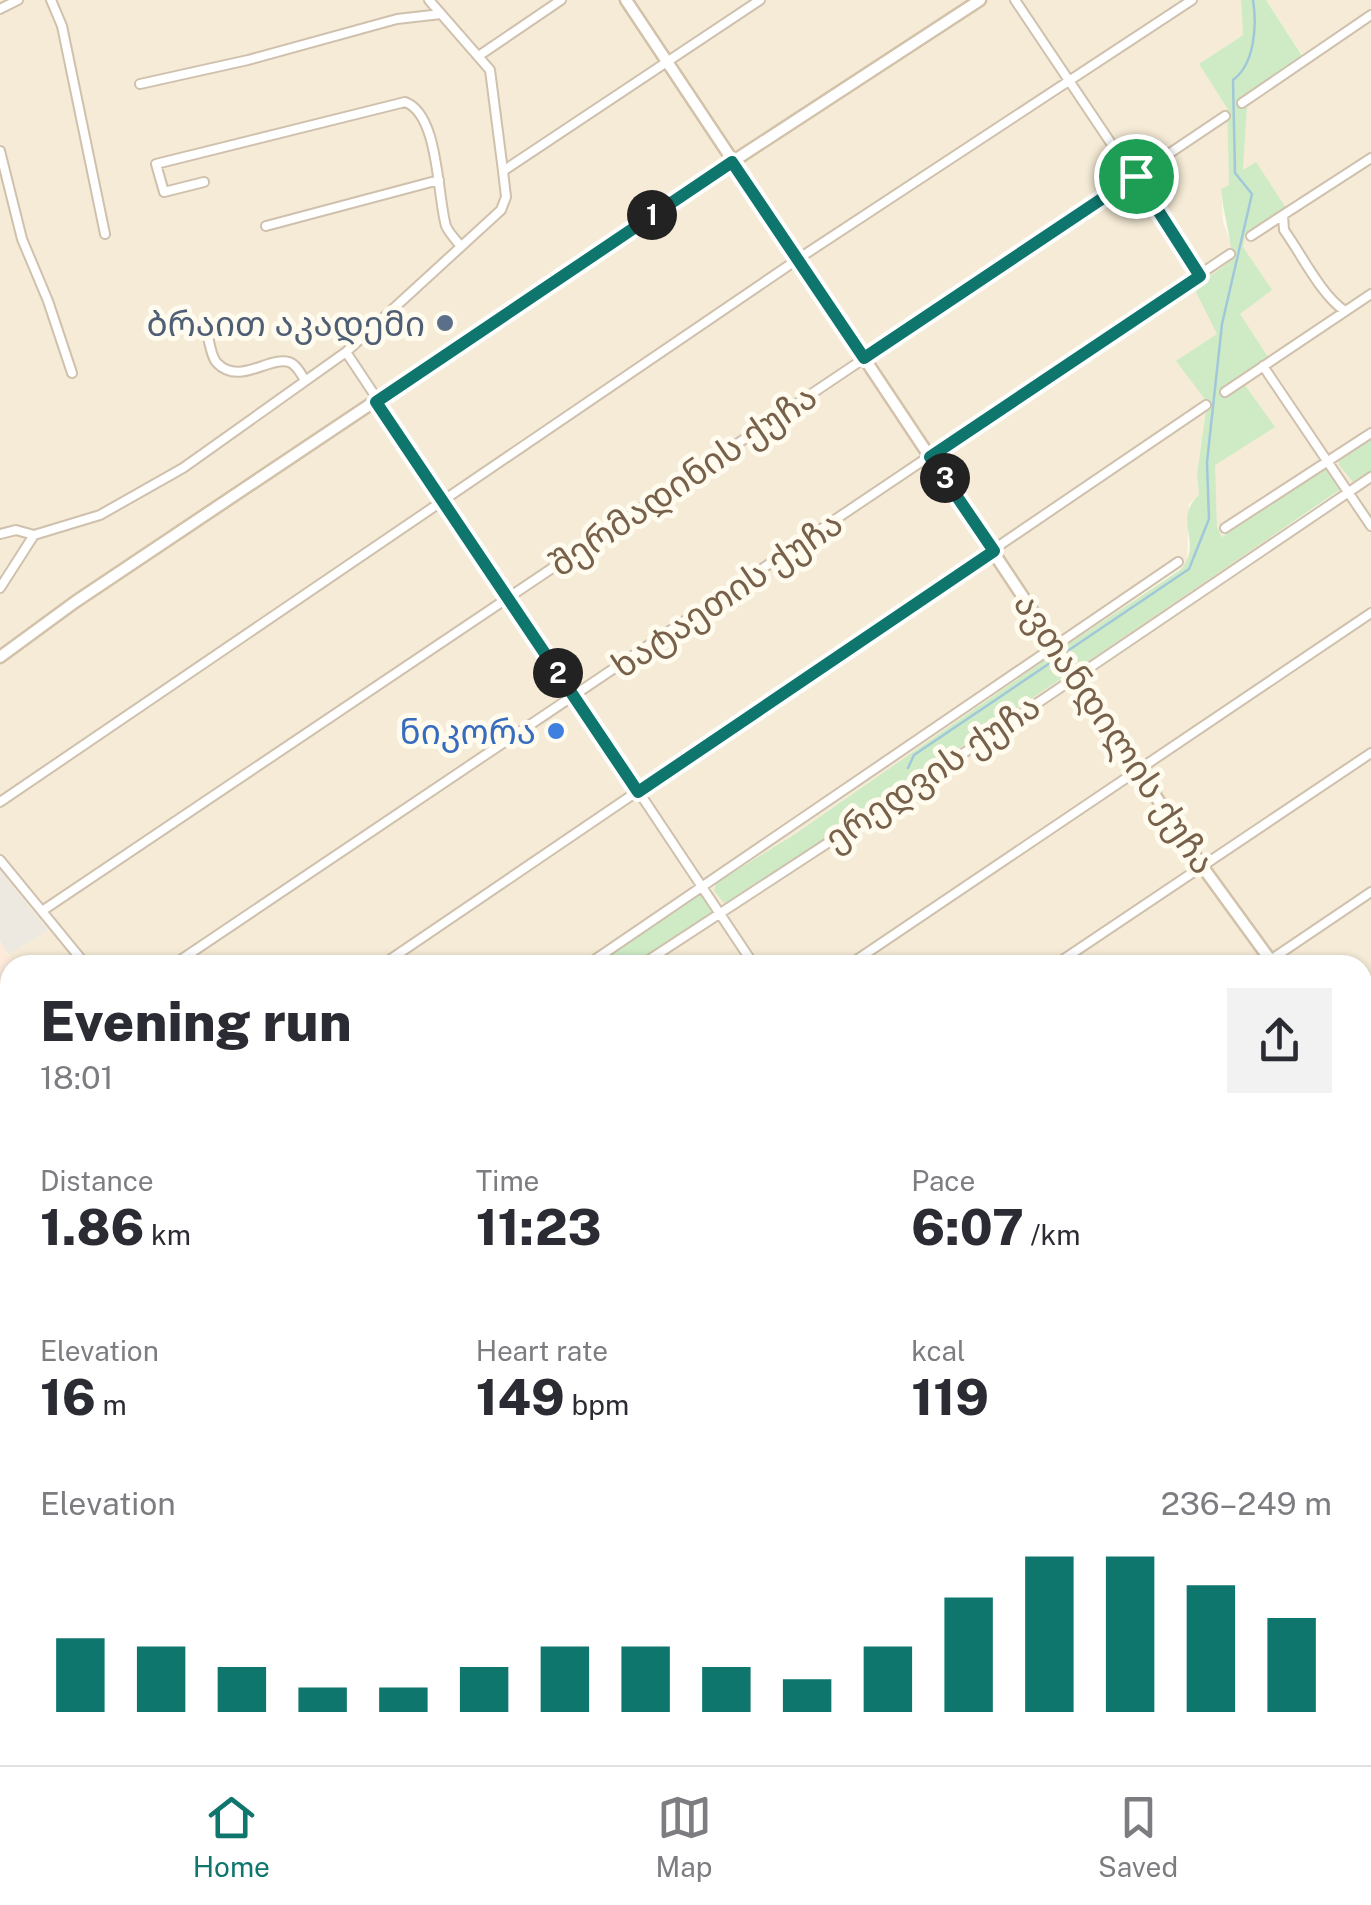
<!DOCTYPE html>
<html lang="en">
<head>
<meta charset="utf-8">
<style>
	:root { --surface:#fff; --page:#f2f2f3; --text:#2b2b33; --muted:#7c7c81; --line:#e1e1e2; --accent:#0f766e }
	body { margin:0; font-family:"Public Sans","Noto Sans Georgian",sans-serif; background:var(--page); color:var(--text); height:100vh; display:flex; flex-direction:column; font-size:38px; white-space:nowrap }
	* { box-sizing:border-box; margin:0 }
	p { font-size:32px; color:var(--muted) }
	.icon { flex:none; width:55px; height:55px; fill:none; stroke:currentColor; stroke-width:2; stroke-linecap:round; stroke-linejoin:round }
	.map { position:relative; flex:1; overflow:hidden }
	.drawer { position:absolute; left:0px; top:955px; width:1372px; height:810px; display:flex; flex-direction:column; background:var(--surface); border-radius:30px 30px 0 0; box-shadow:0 2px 8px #0004 }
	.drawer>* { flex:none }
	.pin { position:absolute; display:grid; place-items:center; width:85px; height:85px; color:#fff; margin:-42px; border:5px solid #fff; border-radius:50%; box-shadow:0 2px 10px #0007 }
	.km { position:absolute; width:50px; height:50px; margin:-25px; border-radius:50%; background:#222; color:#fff; font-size:28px; line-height:50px; text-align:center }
	.round { display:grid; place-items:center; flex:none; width:105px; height:105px; border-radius:0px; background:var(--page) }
	.head { display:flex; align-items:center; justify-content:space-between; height:170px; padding:0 40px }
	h1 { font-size:55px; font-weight:800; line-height:75px }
	.metrics { display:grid; grid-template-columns:repeat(3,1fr); gap:15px; height:170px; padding:10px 40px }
	.metrics div { display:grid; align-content:center }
	.metrics b { font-size:50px; font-weight:800 }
	.metrics small { font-size:28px; font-weight:400 }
	.metrics p { font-size:28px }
	.chart { height:280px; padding:20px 40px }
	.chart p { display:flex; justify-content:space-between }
	.chart svg { width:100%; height:180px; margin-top:10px; stroke:var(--accent); stroke-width:6 }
	.tab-bar { display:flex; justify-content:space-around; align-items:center; height:140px; border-top:2px solid var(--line); background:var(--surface); font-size:28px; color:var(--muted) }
	.tab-bar a { display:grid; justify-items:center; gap:5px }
	.tab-bar .active { color:var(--accent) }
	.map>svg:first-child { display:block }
</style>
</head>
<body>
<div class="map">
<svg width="1371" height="1765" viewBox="0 0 1371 1765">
	<rect width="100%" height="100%" fill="#fdf8e8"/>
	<path fill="#f5ebd6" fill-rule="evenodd" d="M0,0h1241l2,35 -44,29 28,44 2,77 -8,4 2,33 8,21 1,17 -25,140 -10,74 2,22 -10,8 -2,59 -119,82 237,-129 36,-27 -14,-20 -105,68 -5,-10 -3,-62 60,-38 -29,-42 -10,7 -5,-7 9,-72 4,-66 14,-84 -14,7 4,-61 -5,-11 61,-42 -37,-56h105v439l-32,22 14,21 18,-11v994l-8,6 -1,-506h-726l28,-18 34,-53 -101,71h-581l-7,-10 39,-25 -48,-60zM1055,653l12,22 -326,221 -16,7 -10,-12 2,-8 78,-49z
		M10,981v196l-3,-4h-7v-186z
		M10,1334v195l-10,7v-197z
		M1371,1486v200l-8,6 -1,-201z
		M1371,1699v66h-98l15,-10h74l1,-51z
		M359,1755h585l-15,10h-587z
		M974,1755h296l-15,10h-295z"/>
	<path fill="#fdeadb" d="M0,941l16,24h-6v16l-10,6z
		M0,1173h7l3,4v157l-10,5z
		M10,1529v223l-10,-17v-199z
		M12,1755h149l7,10h-151z"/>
	<path fill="#ede9e1" d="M0,870l48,60 -39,25 -9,-14z
		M165,1755h194l-17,10h-171z"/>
	<path fill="#cfebc5" d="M1241,0h25l37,57 -61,41 5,10 -4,62 13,-8 30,46 -41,27 -2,12 29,43 -32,24 28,43 -38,28 5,7 10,-7 30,42 -60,38 2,62 5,10 105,-69 14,21 -260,177 -14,-21 113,-75c25,-27 -9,-49 19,-75l-2,-21 10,-72 -31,-41 41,-27 -23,-46 38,-28c-1,-25 -9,-46 -11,-71l8,-4 -2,-77 -28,-44 44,-29z
		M1371,439v32l-18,11 -14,-17v-4z
		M1055,653l13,21 -327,222 -17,7 -10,-12 2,-8 79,-49z
		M698,894l4,1 10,19 -76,51h-39z
		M10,1078v81l-10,6v-80z"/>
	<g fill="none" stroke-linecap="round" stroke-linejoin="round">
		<path stroke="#a1c8d9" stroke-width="2.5" d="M1069,650l120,-81 20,-50 -2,-57 15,-138 30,-130 -17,-21 -2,-93c22,-16 24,-55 20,-80
			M908,768l6,-13 142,-96"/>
		<defs>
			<path id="street" d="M51,0l11,26 43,208
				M429,0l61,70 13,101
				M1015,0l185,276
				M0,9l18,-9
				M480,55l81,-55
				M140,84l108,-24 149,-41 44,-5
				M1242,103l129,-88
				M0,151l22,88 26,62 24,72
				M204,182l-40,10 -8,-28 249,-62c34,12 32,93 41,124 3,7 9,13 14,19
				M266,226l173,-46
				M1251,236l32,-21
				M1345,311c-24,-16 -43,-56 -61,-81l-1,-15 88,-57
				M207,332c2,8 4,25 10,31 22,23 52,-7 72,-1 7,2 12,12 16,18
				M346,352l408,613
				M1263,366l108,160
				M1225,392l146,-98
				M1225,528l146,-95
				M0,534l16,-4 18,5
				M0,588l34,-53 66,-20 83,-47 163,-116 155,-142 5,-13 -3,-26 257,-171
				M0,802l804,-547 388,-255
				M0,860l86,105
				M42,911l1183,-795
				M173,965l1057,-711
				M382,965l824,-560
				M587,965l591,-403
				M641,965l277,-181 453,-307
				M849,965l522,-352
				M1055,965l316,-212
				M1263,965l108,-73
				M1362,1048l9,-5
				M1362,1184l9,-5
				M0,1283l10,-8
				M0,1343l10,-6
				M1362,1349l9,-6
				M0,1406l10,-7
				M0,1441l10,14
				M1362,1697l9,-6
				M0,1705l10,-6
				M370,1755l6,10
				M471,1755l6,10
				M349,1765l16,-10
				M617,1765l11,-7
				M769,1765l15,-10
				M1262,1765l15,-10"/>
			<path id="secondary" d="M626,0l576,866 72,99
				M0,657l75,-55 657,-440 248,-162
				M1362,1090l9,13
				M1362,1482l9,-5
				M946,1765l14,-10"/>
			<path id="highway" d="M0,1760l3,5"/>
		</defs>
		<use href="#street" stroke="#cfc1ad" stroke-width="12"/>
		<use href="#secondary" stroke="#d2c2aa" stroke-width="15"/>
		<use href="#highway" stroke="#dcd6d0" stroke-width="18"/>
		<use href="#street" stroke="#fff" stroke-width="8"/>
		<use href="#secondary" stroke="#fff" stroke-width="10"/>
		<use href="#highway" stroke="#f7c29e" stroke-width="12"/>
	</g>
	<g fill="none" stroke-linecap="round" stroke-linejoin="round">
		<defs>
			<path id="route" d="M732,162l132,196 272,-182 64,100 -270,181 64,94 -356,241 -262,-390z"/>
		</defs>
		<use href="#route" stroke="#fff" stroke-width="20"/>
		<use href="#route" stroke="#0f766e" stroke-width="12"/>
	</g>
	<circle fill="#5c6f8a" stroke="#fffbee" stroke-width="4" cx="445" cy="323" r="10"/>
	<circle fill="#3f7fe0" stroke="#fffbee" stroke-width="4" cx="556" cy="731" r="10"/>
	<g text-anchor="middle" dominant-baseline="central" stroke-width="10" stroke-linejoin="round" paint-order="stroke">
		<g font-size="35" fill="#4e5e75" stroke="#fffbee" text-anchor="end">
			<text x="425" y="323">ბრაით აკადემი</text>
		</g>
		<g font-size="35" fill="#78614b" stroke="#fffbee">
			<text transform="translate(683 480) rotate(-34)">შერმადინის ქუჩა</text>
			<text transform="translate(727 594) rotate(-34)">ხატაეთის ქუჩა</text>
			<text transform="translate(1115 733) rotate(56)">ავთანდილის ქუჩა</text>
			<text transform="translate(932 772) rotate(-34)">ერედვის ქუჩა</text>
		</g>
		<g font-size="35" fill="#366cbe" stroke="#fffbee" text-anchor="end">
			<text x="536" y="731">ნიკორა</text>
		</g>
	</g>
</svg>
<div class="pin" style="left:1136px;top:176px;background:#1e9e55"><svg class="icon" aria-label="arrive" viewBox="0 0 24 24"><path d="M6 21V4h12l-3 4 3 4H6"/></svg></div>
<b class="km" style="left:652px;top:215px">1</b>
<b class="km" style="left:558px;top:673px">2</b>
<b class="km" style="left:945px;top:478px">3</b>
<section class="drawer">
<div class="head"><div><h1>Evening run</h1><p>18:01</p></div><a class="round"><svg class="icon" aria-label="share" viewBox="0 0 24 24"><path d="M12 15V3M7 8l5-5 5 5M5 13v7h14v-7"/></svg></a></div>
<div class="metrics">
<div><p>Distance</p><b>1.86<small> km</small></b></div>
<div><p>Time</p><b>11:23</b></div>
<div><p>Pace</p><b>6:07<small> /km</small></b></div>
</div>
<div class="metrics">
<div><p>Elevation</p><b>16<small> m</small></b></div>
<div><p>Heart rate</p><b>149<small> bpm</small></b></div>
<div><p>kcal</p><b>119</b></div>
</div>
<div class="chart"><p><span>Elevation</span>236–249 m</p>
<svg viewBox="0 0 160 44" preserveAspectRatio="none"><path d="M5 44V26M15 44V28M25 44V33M35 44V38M45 44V38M55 44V33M65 44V28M75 44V28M85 44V33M95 44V36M105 44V28M115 44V16M125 44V6M135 44V6M145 44V13M155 44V21"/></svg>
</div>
</section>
</div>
<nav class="tab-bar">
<a class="active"><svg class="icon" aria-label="home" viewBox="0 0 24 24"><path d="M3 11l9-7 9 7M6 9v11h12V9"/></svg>Home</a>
<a><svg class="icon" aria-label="map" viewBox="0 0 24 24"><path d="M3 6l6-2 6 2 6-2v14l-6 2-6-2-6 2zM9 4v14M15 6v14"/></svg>Map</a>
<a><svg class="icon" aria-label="saved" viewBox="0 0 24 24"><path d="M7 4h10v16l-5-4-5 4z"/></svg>Saved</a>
</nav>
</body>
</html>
